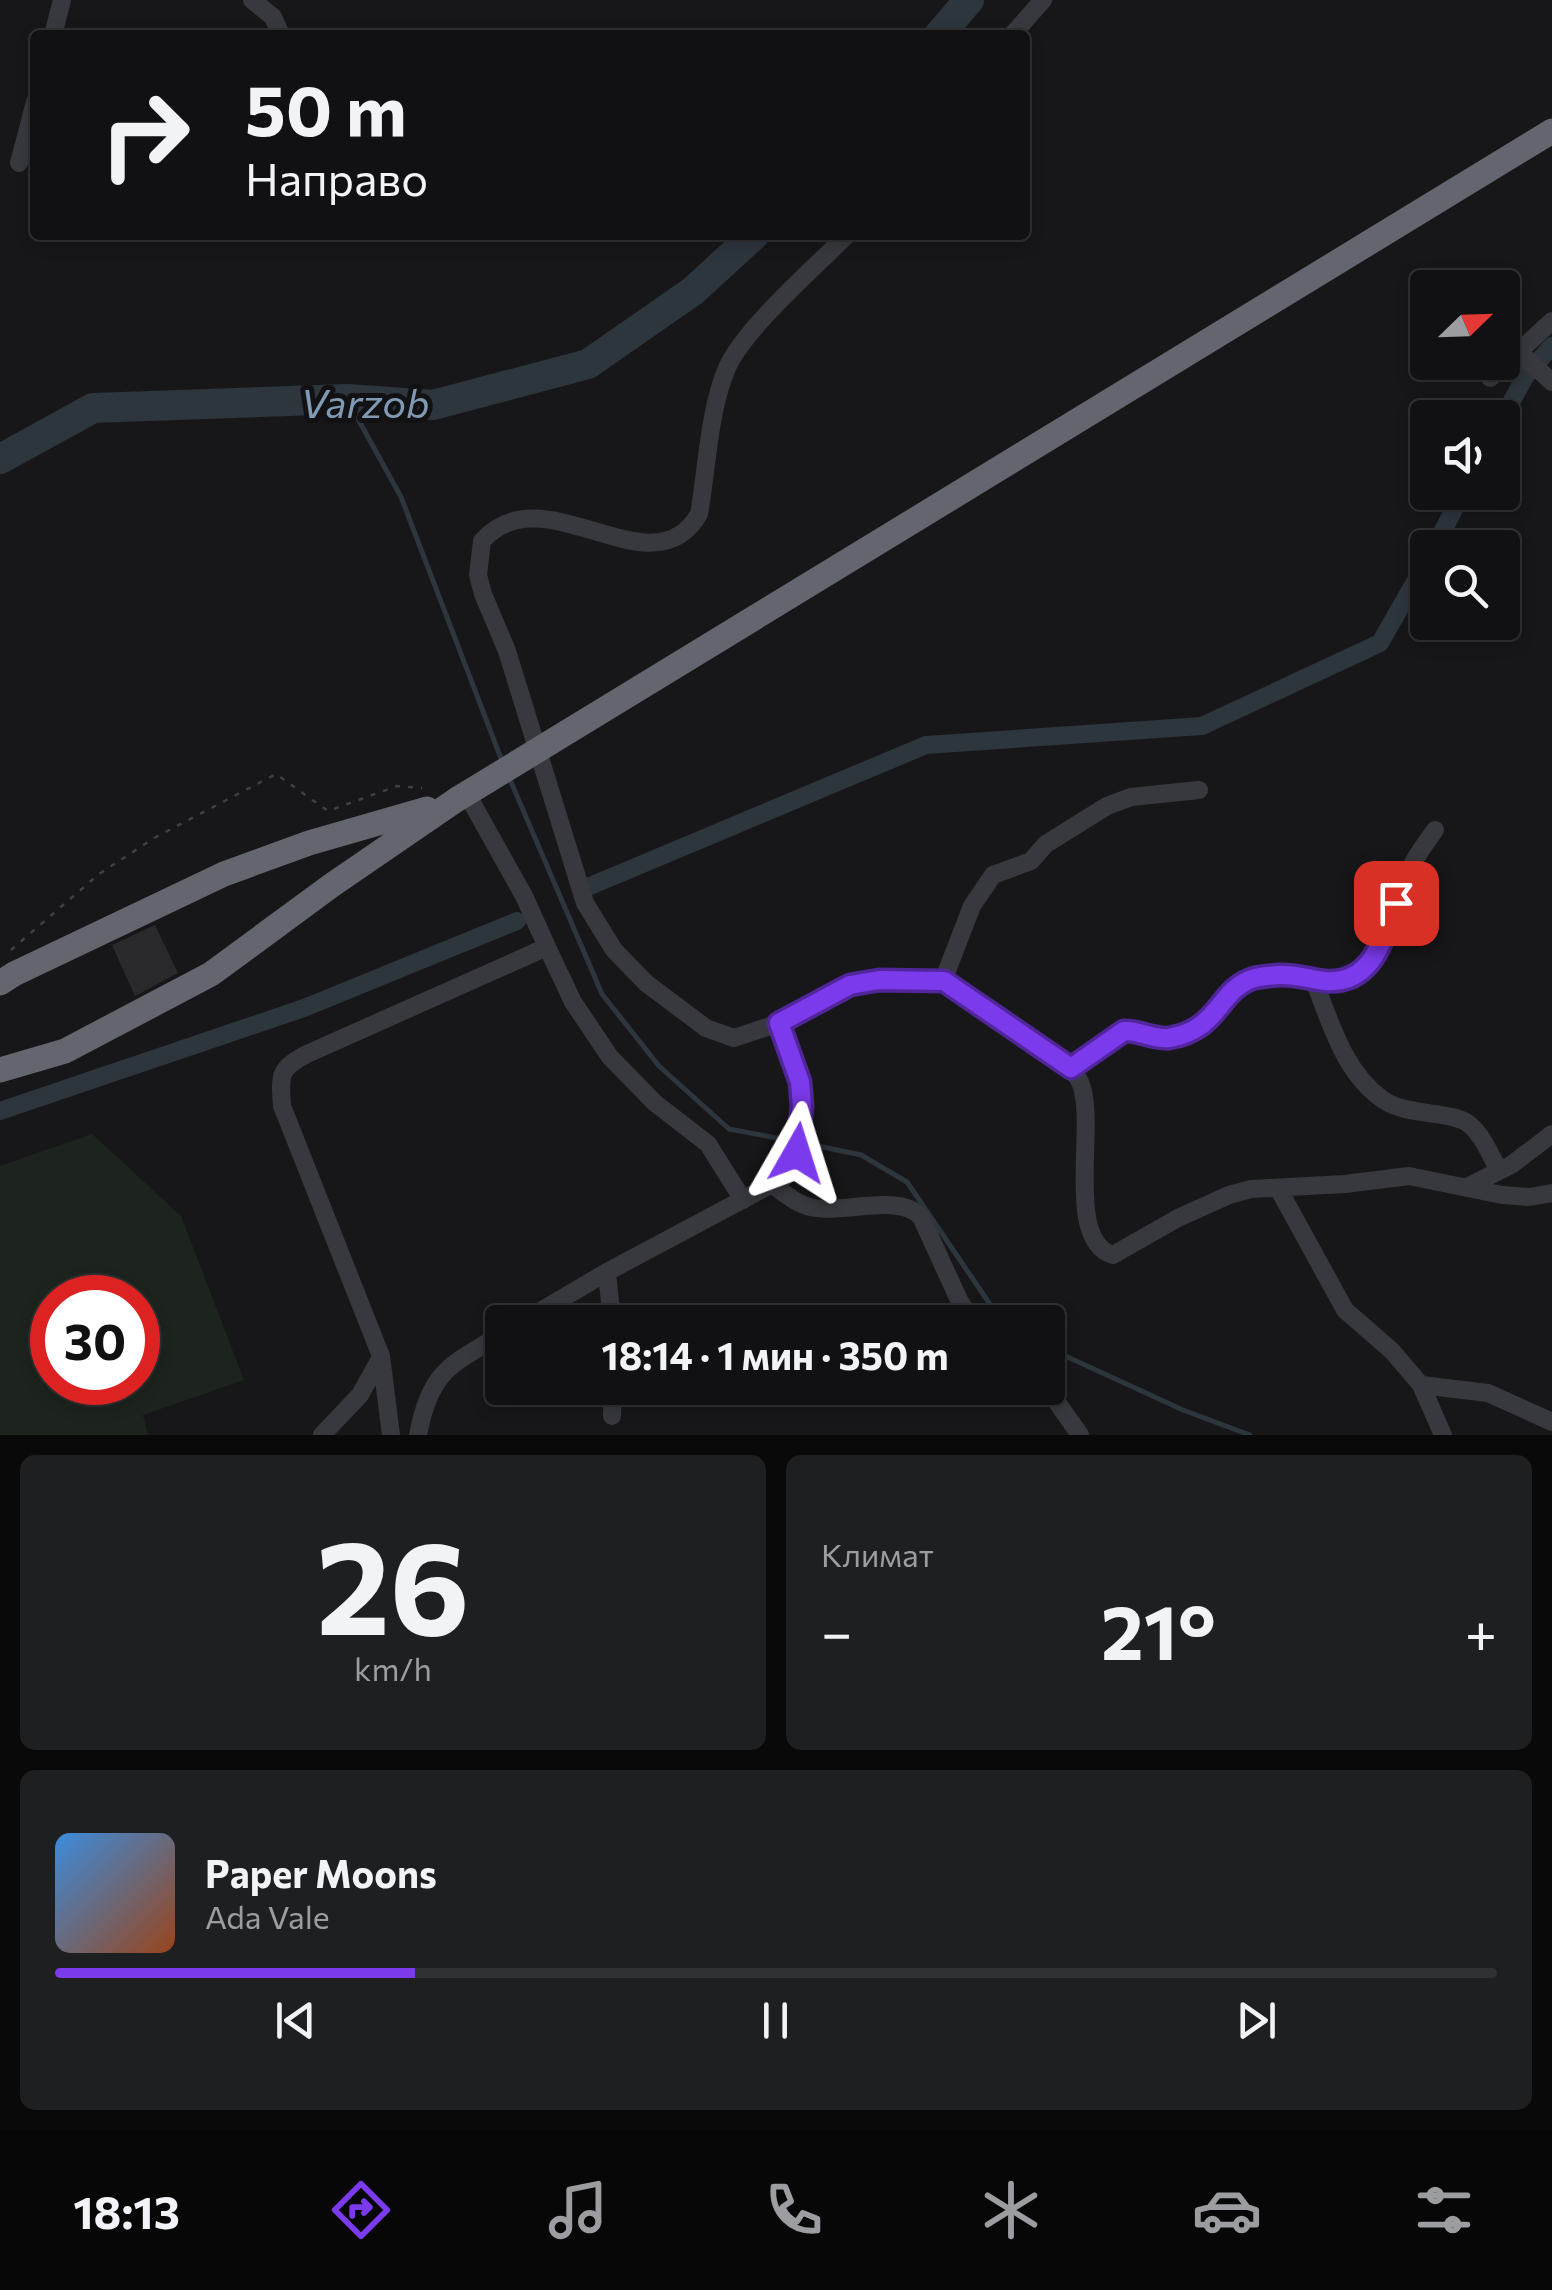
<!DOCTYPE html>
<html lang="ru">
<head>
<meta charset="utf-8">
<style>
  :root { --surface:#111113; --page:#1e1f21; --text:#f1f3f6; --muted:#9c9da0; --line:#303133; --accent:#7c3aed }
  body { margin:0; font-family:Commissioner,sans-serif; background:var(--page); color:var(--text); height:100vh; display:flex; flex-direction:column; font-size:38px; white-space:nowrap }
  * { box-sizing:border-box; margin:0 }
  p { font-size:32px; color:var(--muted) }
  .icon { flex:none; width:55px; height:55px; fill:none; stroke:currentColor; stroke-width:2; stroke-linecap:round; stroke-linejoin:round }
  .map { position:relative; height:1435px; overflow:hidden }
  .side { display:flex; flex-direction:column; gap:20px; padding:20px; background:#09090a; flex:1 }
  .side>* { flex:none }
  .hud { position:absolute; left:30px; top:30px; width:1000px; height:210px; border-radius:10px; box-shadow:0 5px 15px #0003,0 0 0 2px var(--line); background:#111113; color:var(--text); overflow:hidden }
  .needle { width:65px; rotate:67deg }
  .controls { position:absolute; left:1410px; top:270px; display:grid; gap:20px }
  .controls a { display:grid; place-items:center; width:110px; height:110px; border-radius:10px; background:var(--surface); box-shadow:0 5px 15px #0003,0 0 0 2px var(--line); font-size:50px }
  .speed { position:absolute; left:30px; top:1275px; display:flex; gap:20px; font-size:50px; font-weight:700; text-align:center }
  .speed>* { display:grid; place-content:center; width:130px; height:130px; border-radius:50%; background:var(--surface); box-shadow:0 5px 15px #0003,0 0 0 2px var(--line); line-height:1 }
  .speed .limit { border:15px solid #d22; background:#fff; color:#111 }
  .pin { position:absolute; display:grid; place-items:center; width:85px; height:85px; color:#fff; margin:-42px; border-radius:20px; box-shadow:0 5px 15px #0006 }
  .me { position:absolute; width:110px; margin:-55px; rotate:6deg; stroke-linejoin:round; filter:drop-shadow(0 0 8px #0008) }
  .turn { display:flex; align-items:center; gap:35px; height:210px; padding:0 50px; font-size:45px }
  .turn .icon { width:130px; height:130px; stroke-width:2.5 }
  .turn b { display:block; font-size:70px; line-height:85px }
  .big { font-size:75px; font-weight:700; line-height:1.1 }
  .side .card { flex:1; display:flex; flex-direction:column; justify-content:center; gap:15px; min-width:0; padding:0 35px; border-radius:15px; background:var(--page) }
  .side .dial { align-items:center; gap:0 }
  .dial b { font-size:130px; line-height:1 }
  .song { display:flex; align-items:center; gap:30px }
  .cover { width:120px; height:120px; border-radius:15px; background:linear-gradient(135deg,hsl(210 70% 55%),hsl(20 70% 35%)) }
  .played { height:10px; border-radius:5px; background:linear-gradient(90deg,var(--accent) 25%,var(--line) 25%) }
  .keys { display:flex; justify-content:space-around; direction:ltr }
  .heat { display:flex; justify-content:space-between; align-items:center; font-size:55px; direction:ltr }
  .side .tiles { flex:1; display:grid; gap:20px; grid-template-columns:1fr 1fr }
  .card:last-child { grid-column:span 2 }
  .trip { position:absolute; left:485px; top:1305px; width:580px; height:100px; border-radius:10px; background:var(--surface); box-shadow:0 5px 15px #0003,0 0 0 2px var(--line); font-weight:700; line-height:100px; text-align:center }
  .dock { display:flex; height:160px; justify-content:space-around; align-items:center; background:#070708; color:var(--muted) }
  .dock .icon { width:70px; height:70px }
  .dock .active { color:var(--accent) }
  .dock b { font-size:45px; color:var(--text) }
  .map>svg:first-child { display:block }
  .green { fill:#1d241e; fill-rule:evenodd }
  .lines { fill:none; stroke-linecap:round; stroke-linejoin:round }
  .stream { stroke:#2d353d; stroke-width:5 }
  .canal { stroke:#2d353d; stroke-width:18 }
  .river { stroke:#2d353d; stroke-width:30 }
  .building { fill:#2a2a2d }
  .path { stroke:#3e4045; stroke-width:2.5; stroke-dasharray:5 8; stroke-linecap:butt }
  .minor { stroke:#38393e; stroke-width:18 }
  .highway { stroke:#64666f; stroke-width:25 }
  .route-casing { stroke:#51269a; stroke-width:25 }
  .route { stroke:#7c3aed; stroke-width:18 }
  .labels { text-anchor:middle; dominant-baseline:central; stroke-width:10; stroke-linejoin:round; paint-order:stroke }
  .water-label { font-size:40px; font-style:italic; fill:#819ab3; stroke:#121214 }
</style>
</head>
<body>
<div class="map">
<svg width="1552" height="1435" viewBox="0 0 1552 1435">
  <rect width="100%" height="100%" fill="#171719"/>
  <path class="green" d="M92,1134L181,1216L244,1380L143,1415L148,1435H0V1166ZM52,1298H138V1382H52Z"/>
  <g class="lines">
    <path class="stream" d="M347,399L401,497L502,761
      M508,775L602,994L659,1066L729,1129L793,1141
      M804,1143L861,1155L907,1182L1002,1322
      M1048,1348L1183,1410L1250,1435"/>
    <path class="canal" d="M1502,419L1526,375L1552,346
      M1434,548L1463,492
      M583,889L926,745L1202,726L1380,643L1428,559
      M0,1111L304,1008L517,921"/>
    <path class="river" d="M939,35L969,0
      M0,459L93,408L347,399L433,405L588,364L693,291L754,235"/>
  </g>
  <path class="building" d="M155,925L178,973L135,996L112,945Z"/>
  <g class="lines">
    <path class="path" d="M11,950L99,874L156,837L276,774L328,811L397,786L422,788"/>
    <path class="minor" d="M252,0L273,17L281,35
      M53,35L62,0
      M1012,35L1043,0
      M19,163L35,102
      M847,235C815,267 743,330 727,368C709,409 707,469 699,514C652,595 544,471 482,541L478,575L483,594L507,651L585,903L614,950L646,983L706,1028L734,1038L779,1023L850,985L879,980L933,979L952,985C978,1003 1070,1059 1080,1082C1098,1122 1063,1240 1113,1255L1178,1218L1229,1195L1251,1189L1345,1184L1409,1176L1502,1195L1529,1197L1552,1193
      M1517,350L1552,382
      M1490,378L1552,321
      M547,947L573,1002L610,1057L655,1103L708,1144L743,1200
      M1313,978C1330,1021 1343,1071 1382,1099C1406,1117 1453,1110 1470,1125C1483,1136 1491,1156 1499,1171
      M943,981L972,906L993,875L1031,861L1046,844L1107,806L1131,797L1199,790
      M1071,1068L1124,1031C1139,1030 1154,1040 1169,1038C1218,1030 1224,985 1255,977C1289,969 1340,994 1367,968C1390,944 1396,899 1410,869C1416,855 1426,843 1435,830
      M773,1185C786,1195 798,1205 815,1208C846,1213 900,1193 921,1217L960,1302L974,1322
      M1469,1186L1511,1165L1552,1134
      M1278,1188L1345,1310L1392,1351L1421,1385L1443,1435
      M607,1272L612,1322
      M522,1322L607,1272L785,1177C816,1128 797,1072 779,1023
      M1421,1385L1488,1393L1552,1422
      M1047,1388L1080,1435
      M612,1416L613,1388
      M322,1435L360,1395L381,1357
      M391,1435L381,1356L282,1106C280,1076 278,1069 307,1054L547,947L524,896L467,794
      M418,1435C430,1371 450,1365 502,1334"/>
    <path class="highway" d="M0,983L14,974L224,874L309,843L427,809
      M0,1070L65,1051L211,974L332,885L456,800L1552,131"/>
  </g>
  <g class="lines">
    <defs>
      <path id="route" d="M797,1153L802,1106L800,1082L779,1023L850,985L879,980L944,981L1071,1068L1124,1031C1139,1030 1154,1040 1169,1038C1218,1030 1218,993 1249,980C1258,976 1269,976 1279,975C1295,974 1309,979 1325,981C1373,985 1383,938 1396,903"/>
    </defs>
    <use href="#route" class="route-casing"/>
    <use href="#route" class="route"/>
  </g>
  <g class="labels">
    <g class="water-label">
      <text x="365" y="401">Varzob</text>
    </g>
  </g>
</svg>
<div class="controls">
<a><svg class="needle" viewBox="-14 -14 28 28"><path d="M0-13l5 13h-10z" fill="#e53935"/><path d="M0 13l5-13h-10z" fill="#9c9da0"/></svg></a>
<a><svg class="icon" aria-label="sound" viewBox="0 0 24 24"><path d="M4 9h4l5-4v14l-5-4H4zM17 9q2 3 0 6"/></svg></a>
<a><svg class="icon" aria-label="search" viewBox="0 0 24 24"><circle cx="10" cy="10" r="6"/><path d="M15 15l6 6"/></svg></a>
</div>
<div class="speed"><div class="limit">30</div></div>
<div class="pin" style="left:1396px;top:903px;background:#d93025"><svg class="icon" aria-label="arrive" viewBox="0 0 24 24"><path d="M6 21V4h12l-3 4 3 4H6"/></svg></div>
<svg class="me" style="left:797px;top:1153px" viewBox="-20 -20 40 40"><path d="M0-17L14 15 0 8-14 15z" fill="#7c3aed" stroke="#fff" stroke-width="4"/></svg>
<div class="trip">18:14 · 1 мин · 350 m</div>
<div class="hud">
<div class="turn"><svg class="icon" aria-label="right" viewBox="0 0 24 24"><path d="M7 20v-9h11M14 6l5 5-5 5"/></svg><div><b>50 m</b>Направо</div></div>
</div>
</div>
<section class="side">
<div class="tiles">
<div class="card dial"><b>26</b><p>km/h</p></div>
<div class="card"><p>Климат</p>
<div class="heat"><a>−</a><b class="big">21°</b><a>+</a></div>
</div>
<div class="card">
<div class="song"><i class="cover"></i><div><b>Paper Moons</b><p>Ada Vale</p></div></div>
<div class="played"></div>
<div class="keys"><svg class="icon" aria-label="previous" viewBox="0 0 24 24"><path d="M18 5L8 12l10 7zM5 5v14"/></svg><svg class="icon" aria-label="pause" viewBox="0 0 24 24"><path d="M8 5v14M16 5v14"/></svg><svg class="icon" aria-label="next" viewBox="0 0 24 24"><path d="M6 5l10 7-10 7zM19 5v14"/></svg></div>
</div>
</div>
</section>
<nav class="dock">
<b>18:13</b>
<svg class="icon active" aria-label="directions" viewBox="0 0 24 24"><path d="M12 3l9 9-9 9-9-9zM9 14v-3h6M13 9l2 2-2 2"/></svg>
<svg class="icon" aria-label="music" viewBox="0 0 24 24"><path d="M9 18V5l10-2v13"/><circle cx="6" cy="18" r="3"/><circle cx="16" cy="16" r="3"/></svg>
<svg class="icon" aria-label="phone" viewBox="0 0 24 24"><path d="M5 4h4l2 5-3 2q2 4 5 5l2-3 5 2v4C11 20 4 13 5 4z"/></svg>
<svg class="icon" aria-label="climate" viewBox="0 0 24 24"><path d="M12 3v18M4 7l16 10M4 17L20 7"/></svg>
<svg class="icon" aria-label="car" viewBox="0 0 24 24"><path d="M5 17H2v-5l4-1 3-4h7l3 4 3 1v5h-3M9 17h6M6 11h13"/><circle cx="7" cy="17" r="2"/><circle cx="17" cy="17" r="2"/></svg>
<svg class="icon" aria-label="filters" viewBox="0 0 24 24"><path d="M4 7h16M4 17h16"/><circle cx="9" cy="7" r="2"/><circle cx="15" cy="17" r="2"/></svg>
</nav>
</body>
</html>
